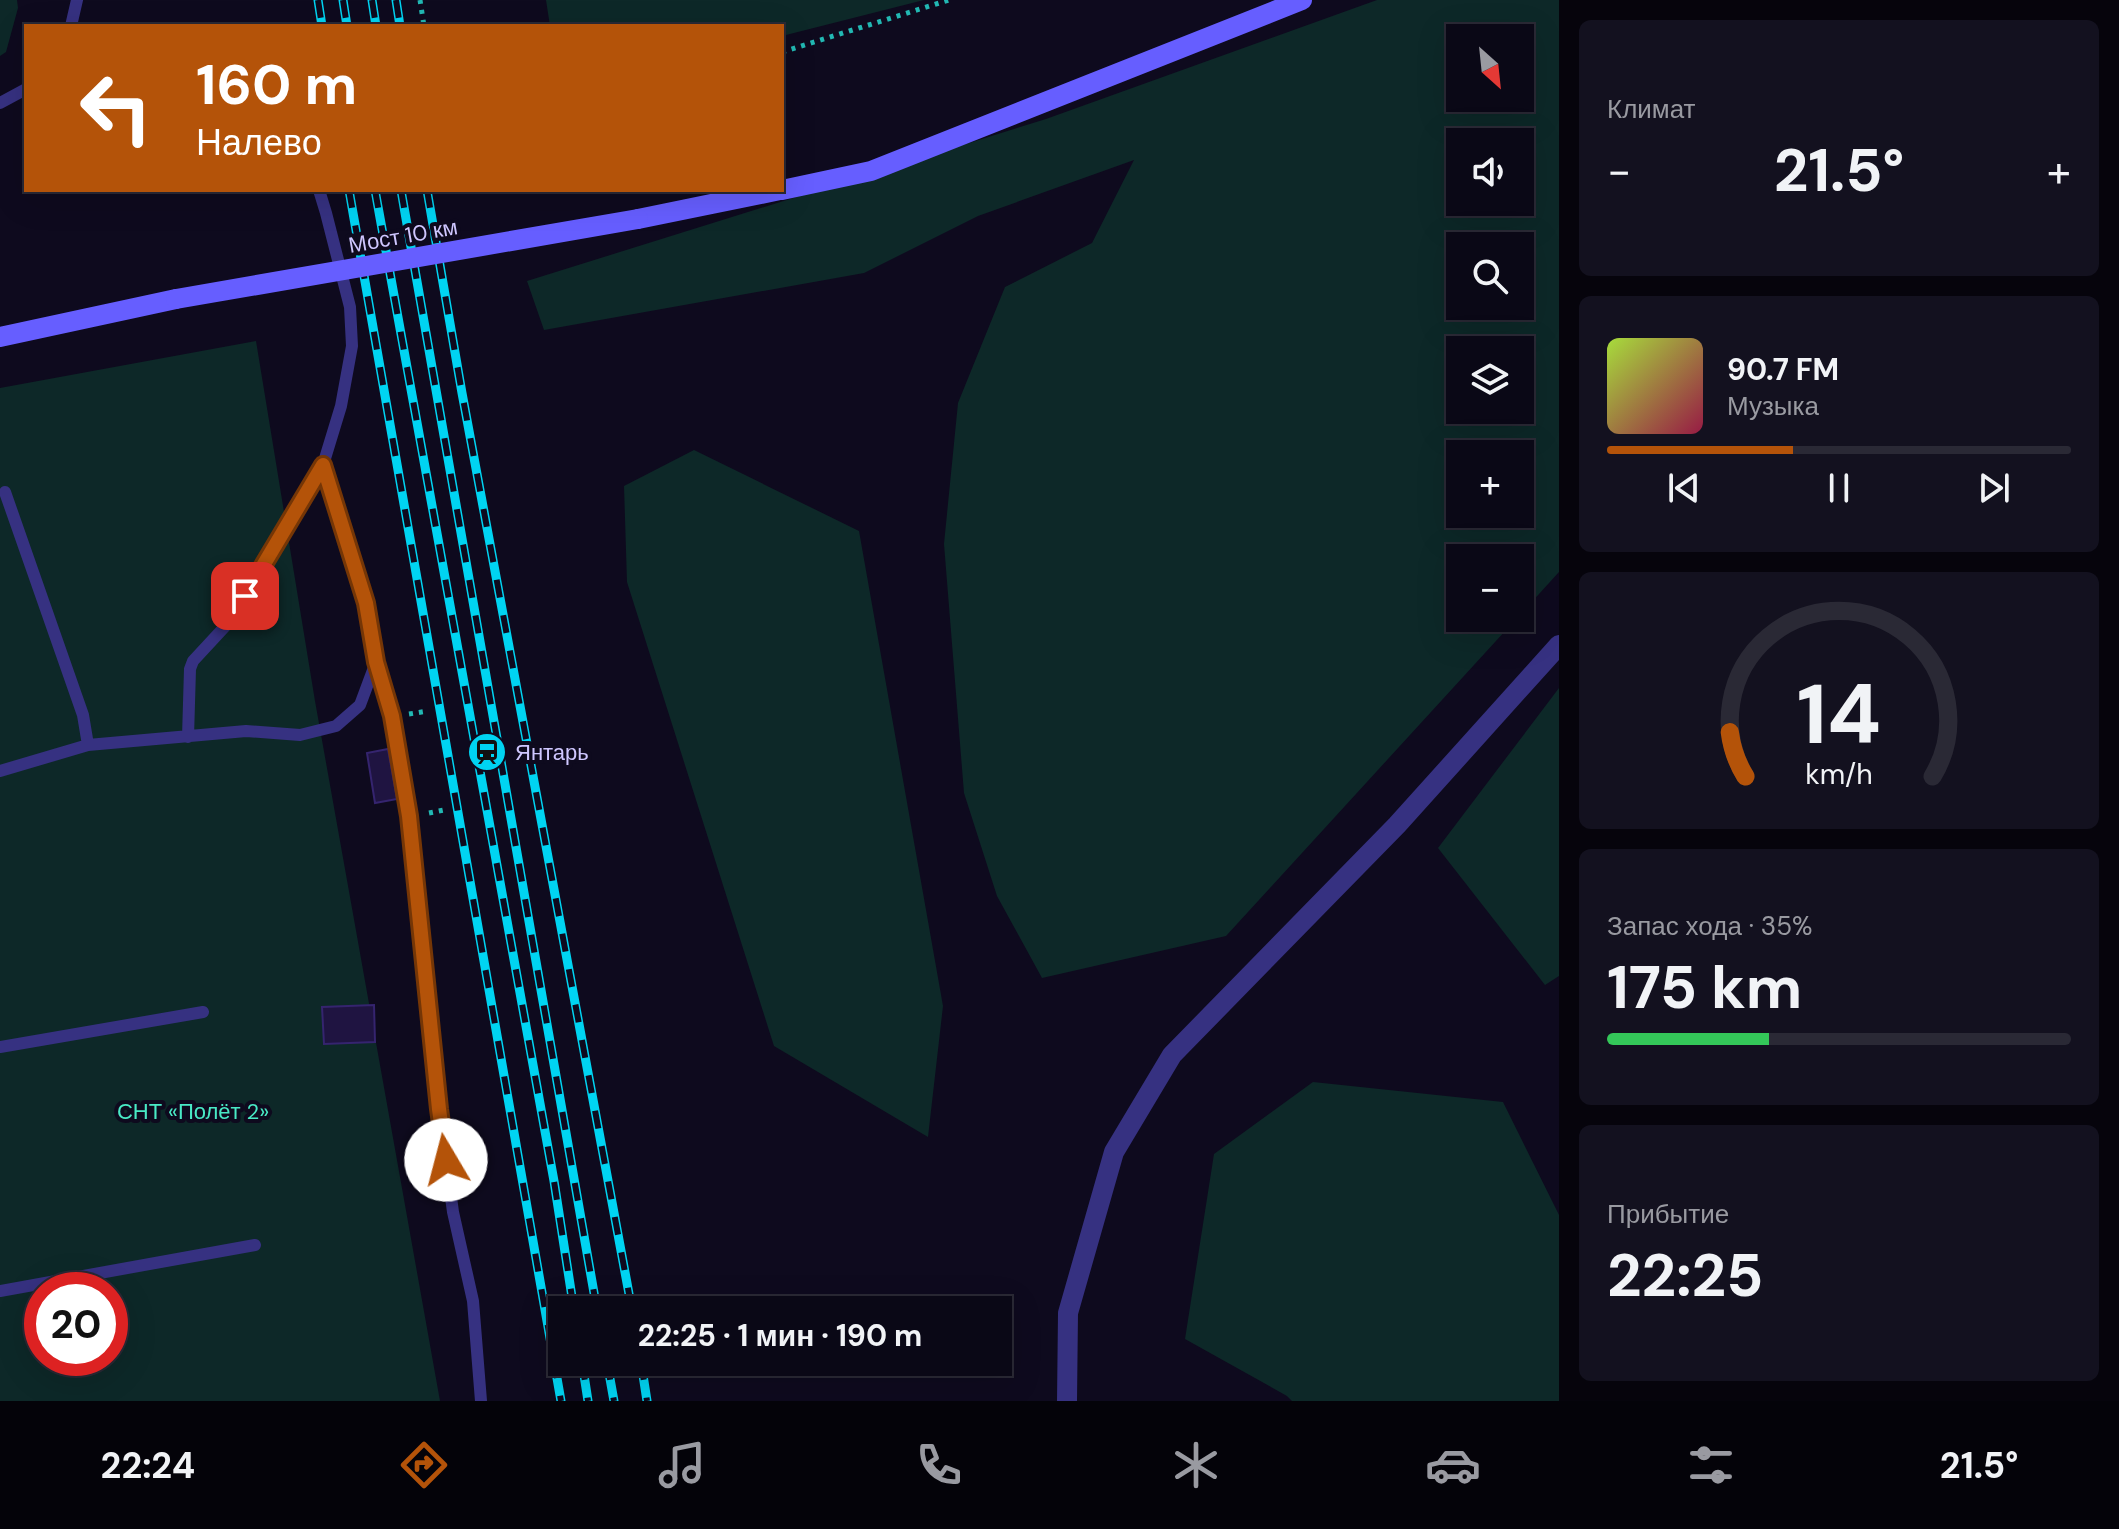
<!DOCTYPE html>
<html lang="ru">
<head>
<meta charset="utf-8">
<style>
  :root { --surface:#0a0816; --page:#13111f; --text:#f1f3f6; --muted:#999aa1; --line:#2a2935; --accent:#b45309 }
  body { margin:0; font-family:"DM Sans",sans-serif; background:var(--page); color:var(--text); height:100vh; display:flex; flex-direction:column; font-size:30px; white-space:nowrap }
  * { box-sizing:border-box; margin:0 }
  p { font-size:26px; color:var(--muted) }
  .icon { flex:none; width:44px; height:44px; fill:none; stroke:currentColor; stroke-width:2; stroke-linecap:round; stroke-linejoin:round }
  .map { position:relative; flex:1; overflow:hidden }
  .drawer { display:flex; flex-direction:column; gap:20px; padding:20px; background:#06040c; width:560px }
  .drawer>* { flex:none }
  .hud { position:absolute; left:24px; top:24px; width:760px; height:168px; border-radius:0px; box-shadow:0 8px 32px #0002,0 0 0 2px var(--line); background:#b45309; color:#fff; overflow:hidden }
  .needle { width:52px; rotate:153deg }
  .controls { position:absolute; left:1446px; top:24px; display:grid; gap:16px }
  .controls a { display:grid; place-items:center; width:88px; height:88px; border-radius:0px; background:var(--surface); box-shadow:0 8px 32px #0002,0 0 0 2px var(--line); font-size:40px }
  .speed { position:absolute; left:24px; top:1272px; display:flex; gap:16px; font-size:40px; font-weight:700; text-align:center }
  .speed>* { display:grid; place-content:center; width:104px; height:104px; border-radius:50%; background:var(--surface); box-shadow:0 8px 32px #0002,0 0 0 2px var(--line); line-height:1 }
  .speed .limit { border:12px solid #d22; background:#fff; color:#111 }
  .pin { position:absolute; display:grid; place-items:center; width:68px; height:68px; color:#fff; margin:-34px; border-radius:16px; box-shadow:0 4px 12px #0006 }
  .me { position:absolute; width:88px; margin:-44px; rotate:352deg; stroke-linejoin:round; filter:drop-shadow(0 0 6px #0008) }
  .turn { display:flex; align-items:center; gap:28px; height:168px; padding:0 40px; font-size:36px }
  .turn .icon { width:104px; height:104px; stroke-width:2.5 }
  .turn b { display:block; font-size:56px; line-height:68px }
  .big { font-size:60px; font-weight:700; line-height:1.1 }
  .drawer .widget { flex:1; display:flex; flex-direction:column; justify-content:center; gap:12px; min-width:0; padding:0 28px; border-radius:12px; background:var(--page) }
  .drawer .dial { align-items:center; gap:0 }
  .dial svg { height:208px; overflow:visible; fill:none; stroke:var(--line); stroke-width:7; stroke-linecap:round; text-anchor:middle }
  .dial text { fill:var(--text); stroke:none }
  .song { display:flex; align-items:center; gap:24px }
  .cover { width:96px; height:96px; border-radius:12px; background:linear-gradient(135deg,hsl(80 70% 55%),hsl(340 70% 35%)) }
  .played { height:8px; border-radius:4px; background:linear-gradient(90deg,var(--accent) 40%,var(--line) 40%) }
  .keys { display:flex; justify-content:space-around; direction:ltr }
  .heat { display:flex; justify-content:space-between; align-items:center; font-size:44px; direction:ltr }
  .charge { height:12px; border-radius:6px; background:linear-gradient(90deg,#34c759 35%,var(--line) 0) }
  .trip { position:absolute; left:548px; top:1296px; width:464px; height:80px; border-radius:0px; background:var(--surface); box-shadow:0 8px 32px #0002,0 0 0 2px var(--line); font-weight:700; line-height:80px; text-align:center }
  .tab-bar { display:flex; height:128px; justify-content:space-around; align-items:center; background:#040309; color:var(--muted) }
  .tab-bar .icon { width:56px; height:56px }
  .tab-bar .selected { color:var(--accent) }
  .tab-bar b { font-size:36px; color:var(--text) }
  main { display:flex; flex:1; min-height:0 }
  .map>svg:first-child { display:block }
  .green { fill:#0d2828; fill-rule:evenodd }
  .building { fill:#1f1441; stroke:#35246f; stroke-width:2 }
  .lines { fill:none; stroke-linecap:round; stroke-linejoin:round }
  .path { stroke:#22b8b3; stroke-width:5; stroke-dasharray:4 6; stroke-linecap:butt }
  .service { stroke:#363181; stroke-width:12 }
  .tertiary { stroke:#363181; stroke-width:20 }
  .secondary { stroke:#665eff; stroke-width:20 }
  .rail-casing { stroke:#00d4f2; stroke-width:9 }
  .rail { stroke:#0e0a1e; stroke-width:6; stroke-dasharray:18; stroke-linecap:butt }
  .secondary-bridge { stroke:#665eff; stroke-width:20 }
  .route-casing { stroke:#753606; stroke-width:20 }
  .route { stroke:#b45309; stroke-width:14 }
  .labels { text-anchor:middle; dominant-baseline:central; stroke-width:8; stroke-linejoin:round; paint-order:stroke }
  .street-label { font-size:22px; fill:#cfc7ff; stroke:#0e0a1e }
  .poi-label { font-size:22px; fill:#cfc7ff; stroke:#0e0a1e; text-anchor:start }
  .park-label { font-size:22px; fill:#49e9c5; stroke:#0e0a1e }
</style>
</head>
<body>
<main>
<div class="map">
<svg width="1559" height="1401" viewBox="0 0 1559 1401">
  <rect width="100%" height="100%" fill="#0e0a1e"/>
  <path class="green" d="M0,0H17L18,8L6,52L0,56Z
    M546,0H924L782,36V26H550Z
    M1377,0H1559V572L1520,615V558H1460V618H1517L1226,936L1042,978L997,896L964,793L944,544L958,403L1005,287L1092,243L1134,160L978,216L864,273L544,330L527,281L1046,119ZM1460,38H1520V98H1460ZM1460,142H1520V202H1460ZM1460,246H1520V306H1460ZM1460,350H1520V410H1460ZM1460,454H1520V514H1460Z
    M256,341L315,701L440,1401H0V388ZM42,1290H110V1358H42Z
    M694,450L859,531L943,1006L928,1137L774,1046L627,582L624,486Z
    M1559,688V976L1545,985L1438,848Z
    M1313,1082L1503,1102L1559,1215V1401H1292L1287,1396L1185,1339L1214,1154Z"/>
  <path class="building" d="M388,749L397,799L375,803L367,753Z
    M374,1005L375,1042L324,1044L322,1007Z"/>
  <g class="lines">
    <path class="path" d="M420,0L424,26
      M782,52L949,0
      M409,714L428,711
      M429,813L444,810"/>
    <path class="service" d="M71,26L77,0
      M0,103L26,89
      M323,465L366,603L376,662L392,716L409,816L439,1109L453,1212L473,1301L481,1401
      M5,492L83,715L88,745
      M188,737L190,669L193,661L231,620L323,465L341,406L352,346L350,307L326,213L319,190
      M0,771L88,745L246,731L300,735L336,726L360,705L376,662
      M0,1047L203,1012
      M0,1291L255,1245"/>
    <path class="tertiary" d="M1067,1401L1068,1313L1114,1152L1172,1055L1397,825L1559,645"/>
    <path class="secondary" d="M782,190L871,171L1302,0
      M638,219L780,190
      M0,337L176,299"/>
    <defs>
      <path id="rail" d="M318,0L322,26
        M343,0L347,26
        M372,0L376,26
        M396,0L400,26
        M349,190L561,1401
        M375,190L554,1181L574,1310
        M401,190L597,1310
        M427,190L462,393L632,1310
        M582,1362L588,1401
        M607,1362L614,1401
        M641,1362L647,1401"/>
    </defs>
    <use href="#rail" class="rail-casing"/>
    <use href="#rail" class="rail"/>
    <path class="secondary-bridge" d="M176,299L638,219"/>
  </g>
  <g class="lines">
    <defs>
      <path id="route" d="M245,596L323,465L366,603L376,662L392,716L409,816L439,1109L446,1160"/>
    </defs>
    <use href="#route" class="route-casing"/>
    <use href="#route" class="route"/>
  </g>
  <defs>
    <symbol id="station-disc" viewBox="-11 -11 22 22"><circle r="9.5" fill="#00d4f2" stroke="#0e0a1e"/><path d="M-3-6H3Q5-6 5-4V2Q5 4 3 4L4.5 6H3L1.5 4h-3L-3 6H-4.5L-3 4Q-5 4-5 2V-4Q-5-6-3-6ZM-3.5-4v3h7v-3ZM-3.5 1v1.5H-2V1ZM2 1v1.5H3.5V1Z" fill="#111"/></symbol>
  </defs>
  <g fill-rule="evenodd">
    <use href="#station-disc" x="465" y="730" width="44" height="44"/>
  </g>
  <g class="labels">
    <g class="street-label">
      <text transform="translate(403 236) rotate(-10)">Мост 10 км</text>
    </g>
    <g class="poi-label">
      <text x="515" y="752">Янтарь</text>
    </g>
    <g class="park-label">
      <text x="193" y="1111">СНТ «Полёт 2»</text>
    </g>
  </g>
</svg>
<div class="controls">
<a><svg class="needle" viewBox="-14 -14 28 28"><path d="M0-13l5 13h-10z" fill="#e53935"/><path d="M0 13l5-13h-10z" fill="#999aa1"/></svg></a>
<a><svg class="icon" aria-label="sound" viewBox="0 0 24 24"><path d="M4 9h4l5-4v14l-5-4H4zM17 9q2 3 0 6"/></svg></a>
<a><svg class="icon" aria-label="search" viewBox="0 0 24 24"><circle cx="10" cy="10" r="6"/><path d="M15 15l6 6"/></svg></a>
<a><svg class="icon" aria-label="layers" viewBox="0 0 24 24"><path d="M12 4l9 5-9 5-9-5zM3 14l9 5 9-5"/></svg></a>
<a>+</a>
<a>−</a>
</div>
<div class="speed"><div class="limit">20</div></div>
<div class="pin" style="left:245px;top:596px;background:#d93025"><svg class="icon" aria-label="arrive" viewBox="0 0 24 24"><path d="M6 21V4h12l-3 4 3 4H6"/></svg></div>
<svg class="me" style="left:446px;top:1160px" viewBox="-20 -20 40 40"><circle r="19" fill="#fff"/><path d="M0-13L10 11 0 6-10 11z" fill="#b45309"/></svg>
<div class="trip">22:25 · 1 мин · 190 m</div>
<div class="hud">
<div class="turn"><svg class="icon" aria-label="left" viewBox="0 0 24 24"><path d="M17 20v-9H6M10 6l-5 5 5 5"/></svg><div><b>160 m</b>Налево</div></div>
</div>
</div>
<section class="drawer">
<div class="widget"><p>Климат</p>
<div class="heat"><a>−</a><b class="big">21.5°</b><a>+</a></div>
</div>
<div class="widget">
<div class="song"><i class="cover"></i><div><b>90.7 FM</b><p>Музыка</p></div></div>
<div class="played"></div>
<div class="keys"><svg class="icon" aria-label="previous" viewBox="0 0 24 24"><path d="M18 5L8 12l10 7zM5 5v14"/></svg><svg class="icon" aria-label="pause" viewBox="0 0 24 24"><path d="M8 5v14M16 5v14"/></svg><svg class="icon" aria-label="next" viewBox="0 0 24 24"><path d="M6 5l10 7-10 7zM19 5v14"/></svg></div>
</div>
<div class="widget dial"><svg viewBox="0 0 100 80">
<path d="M14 69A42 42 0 1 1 86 69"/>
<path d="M14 69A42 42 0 0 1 8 52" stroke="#b45309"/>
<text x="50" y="56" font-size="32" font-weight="700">14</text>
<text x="50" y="72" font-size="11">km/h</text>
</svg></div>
<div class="widget"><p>Запас хода · 35%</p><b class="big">175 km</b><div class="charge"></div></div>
<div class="widget"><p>Прибытие</p><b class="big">22:25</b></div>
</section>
</main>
<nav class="tab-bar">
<b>22:24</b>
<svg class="icon selected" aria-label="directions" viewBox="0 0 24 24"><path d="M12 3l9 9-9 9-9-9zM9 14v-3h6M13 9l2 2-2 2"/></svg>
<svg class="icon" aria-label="music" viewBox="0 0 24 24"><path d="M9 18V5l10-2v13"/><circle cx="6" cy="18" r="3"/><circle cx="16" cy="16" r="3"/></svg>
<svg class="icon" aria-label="phone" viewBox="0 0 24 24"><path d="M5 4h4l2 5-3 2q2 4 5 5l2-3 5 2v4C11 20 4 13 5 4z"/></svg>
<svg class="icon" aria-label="climate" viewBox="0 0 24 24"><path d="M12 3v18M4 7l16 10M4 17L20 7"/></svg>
<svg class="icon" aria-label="car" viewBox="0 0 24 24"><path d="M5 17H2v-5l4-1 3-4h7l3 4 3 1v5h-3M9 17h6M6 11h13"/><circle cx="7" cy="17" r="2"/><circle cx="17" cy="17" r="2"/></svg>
<svg class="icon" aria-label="filters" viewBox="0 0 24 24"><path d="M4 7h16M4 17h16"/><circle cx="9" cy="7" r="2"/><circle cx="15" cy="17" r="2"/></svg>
<b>21.5°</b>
</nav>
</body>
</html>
